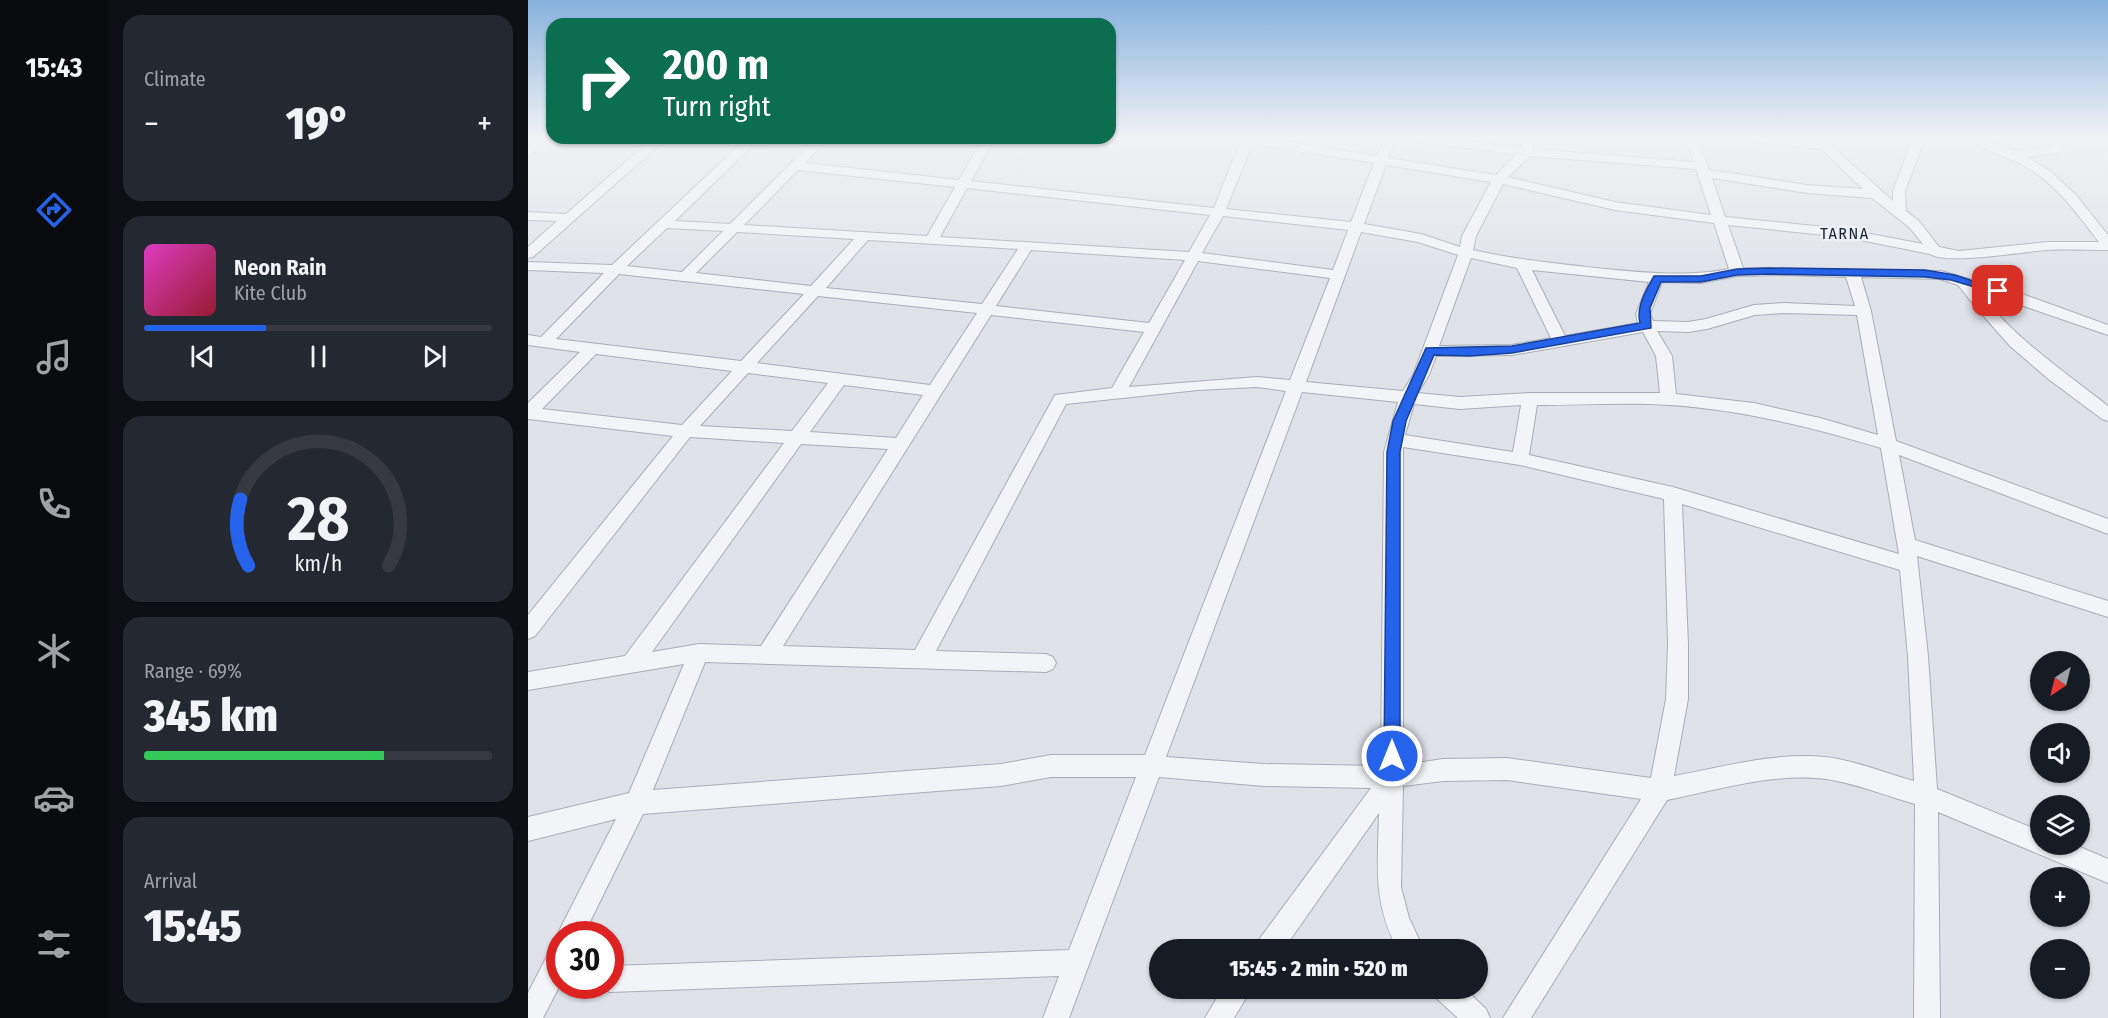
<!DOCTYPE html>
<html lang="en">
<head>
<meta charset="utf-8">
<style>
  :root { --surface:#171b24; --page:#242831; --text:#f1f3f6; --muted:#9ea1a6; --line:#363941; --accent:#2563eb }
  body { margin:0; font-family:"Fira Sans Condensed",sans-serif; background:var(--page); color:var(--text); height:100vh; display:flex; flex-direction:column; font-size:22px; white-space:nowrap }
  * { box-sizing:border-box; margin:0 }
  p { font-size:20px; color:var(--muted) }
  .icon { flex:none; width:33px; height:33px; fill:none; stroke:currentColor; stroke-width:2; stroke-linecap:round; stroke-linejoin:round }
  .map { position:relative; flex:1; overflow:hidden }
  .panel { display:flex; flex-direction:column; gap:15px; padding:15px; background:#0d0f14; width:420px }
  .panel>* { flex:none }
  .hud { position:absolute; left:18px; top:18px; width:570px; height:126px; border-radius:18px; box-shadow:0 2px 4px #0004; background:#0b6e4f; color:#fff; overflow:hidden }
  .needle { width:39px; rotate:215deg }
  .controls { position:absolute; left:1502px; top:651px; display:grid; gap:12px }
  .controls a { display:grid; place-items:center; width:60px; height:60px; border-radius:50%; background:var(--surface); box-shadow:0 2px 4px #0004; font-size:30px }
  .speed { position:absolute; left:18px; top:921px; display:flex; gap:12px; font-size:30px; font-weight:700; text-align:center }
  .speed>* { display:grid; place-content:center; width:78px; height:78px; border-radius:50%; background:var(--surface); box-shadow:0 2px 4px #0004; line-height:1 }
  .speed .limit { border:9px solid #d22; background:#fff; color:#111 }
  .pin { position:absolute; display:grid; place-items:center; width:51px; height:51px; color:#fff; margin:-26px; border-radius:12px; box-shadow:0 3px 9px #0006 }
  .me { position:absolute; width:66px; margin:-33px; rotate:0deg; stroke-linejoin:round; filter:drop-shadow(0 0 4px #0008) }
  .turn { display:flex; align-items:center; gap:21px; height:126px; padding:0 18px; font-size:27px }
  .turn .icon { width:78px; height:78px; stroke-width:2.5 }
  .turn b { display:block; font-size:42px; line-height:51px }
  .big { font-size:45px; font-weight:800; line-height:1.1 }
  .panel .tile { flex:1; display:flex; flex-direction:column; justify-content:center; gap:9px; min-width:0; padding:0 21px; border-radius:18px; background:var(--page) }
  .panel .dial { align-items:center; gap:0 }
  .dial svg { height:156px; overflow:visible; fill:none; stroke:var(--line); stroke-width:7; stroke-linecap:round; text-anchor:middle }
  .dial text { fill:var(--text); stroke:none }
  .song { display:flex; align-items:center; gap:18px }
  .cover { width:72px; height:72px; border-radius:9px; background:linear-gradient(135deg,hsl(310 70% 55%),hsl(350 70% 35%)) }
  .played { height:6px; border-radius:3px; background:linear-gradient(90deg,var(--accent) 35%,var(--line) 35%) }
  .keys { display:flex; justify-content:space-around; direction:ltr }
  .heat { display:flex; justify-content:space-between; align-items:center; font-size:33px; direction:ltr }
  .charge { height:9px; border-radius:4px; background:linear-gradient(90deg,#34c759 69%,var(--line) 0) }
  .trip { position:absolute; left:621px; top:939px; width:339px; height:60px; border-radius:30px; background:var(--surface); box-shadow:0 2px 4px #0004; font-weight:800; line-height:60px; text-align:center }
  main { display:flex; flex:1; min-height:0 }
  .tab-bar { display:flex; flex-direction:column; width:108px; justify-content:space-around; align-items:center; background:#090b0e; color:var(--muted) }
  .tab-bar .icon { width:42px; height:42px }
  .tab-bar .on { color:var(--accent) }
  .tab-bar b { font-size:27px; color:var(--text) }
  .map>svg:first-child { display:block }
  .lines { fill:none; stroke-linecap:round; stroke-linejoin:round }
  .street-casing { stroke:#a8adb7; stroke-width:2 }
  .street { fill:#f2f4f7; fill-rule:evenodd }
  .route { fill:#2563eb; stroke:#184099; stroke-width:1.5 }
  .labels { text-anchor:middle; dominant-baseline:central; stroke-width:4.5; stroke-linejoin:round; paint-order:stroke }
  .far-quarter-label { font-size:16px; letter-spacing:1.5px; fill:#182133; stroke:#eef2f7 }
</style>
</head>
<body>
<main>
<nav class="tab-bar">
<b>15:43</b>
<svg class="icon on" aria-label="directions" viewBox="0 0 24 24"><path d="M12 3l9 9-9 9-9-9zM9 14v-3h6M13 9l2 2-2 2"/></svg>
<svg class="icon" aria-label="music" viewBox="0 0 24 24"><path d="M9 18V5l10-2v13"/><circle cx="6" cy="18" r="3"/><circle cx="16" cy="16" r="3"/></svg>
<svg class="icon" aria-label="phone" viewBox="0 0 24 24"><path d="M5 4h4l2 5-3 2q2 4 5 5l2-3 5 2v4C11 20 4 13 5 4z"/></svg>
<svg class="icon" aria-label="climate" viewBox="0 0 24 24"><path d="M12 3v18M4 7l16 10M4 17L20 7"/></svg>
<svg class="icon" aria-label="car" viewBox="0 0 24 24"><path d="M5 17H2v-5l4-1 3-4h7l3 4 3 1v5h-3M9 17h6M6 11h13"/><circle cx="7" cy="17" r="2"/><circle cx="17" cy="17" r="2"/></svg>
<svg class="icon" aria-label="filters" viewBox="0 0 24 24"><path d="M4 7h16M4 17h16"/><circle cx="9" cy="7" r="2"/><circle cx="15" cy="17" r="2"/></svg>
</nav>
<section class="panel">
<div class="tile"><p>Climate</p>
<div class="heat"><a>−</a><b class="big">19°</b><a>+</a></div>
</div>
<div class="tile">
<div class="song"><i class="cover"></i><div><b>Neon Rain</b><p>Kite Club</p></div></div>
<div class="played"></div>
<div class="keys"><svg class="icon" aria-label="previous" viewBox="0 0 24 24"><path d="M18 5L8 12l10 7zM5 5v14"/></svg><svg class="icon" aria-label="pause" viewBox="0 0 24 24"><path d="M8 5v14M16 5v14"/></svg><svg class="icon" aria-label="next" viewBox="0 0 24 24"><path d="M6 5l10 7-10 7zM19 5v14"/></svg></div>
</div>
<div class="tile dial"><svg viewBox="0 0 100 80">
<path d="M14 69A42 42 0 1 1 86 69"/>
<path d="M14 69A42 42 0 0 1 10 35" stroke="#2563eb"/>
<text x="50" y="56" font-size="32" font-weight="700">28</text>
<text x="50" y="72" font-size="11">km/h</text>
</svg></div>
<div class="tile"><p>Range · 69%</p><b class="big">345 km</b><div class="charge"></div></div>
<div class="tile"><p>Arrival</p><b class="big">15:45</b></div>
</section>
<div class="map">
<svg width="1580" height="1018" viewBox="0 0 1580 1018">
  <rect width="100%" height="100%" fill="#dfe3e9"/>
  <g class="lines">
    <defs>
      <path id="street" d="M6,138H19L4,155L0,156V145Z
        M125,138H139L5,257L0,258V247L29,221L0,220V212L38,214Z
        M219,138H232L147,221L202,224L288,138H301L277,163L431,180L455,138H467L443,181L686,208L712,142L703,138H735L849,156L856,138H868L860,158L968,175L989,154L886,142L880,138H919L993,148V138H1005V149L1166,162L1158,138H1170L1181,170L1279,185L1335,189L1293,149L1224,142L1218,138L1285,141L1282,138H1295L1365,201V191L1385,138H1397L1377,191L1378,211L1391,221L1411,247L1431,251L1520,242H1571C1550,215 1530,186 1500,168C1482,157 1457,152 1441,138H1458L1486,151L1523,147L1526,145V138H1538V147L1530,153L1499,157L1522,171L1548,195L1580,235V250C1560,250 1539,249 1518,250C1496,252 1417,265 1402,254L1317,237L1200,225L1215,268L1413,271L1497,295L1580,325V335L1449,290C1486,338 1533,369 1580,406V421L1574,419L1519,378L1482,346L1450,310L1430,285L1412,279L1333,277L1343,311L1368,441L1580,519V534L1371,455L1387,540L1580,601V617L1389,556L1400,656L1409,789L1512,831V844H1545L1580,859V883L1410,812L1412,1018H1386L1387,804C1358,796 1327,783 1298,779C1248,772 1188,790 1139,800L1003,1018H975L1113,799L979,780L915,781L875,786L873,887L881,918L896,950H870C844,901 850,866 851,813L755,950H727L730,941L843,788L736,786L631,777L541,1018H515L531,976L82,992L73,988L72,986H82V966L541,950L608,777H523L473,786L115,814L56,934H32V936L30,934L34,925L88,819L0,841V817L101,793L156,664L0,690V672L97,656L256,443L162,437L7,636L0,639V615L145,436L0,419V403L52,352L0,345V335L13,337L76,273L0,270V262L84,265ZM724,144L846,163L823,222L698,209ZM1002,156L1168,169L1183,215L1087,202L980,177ZM858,165L963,182L934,236L932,247L893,234L836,224ZM270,170L427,187L399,236L216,225ZM1184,178L1279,193L1344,198L1381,227L1395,244L1317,229L1197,217ZM975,184L1087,210L1186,223L1201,269C1160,277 1119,273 1077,269C1033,264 989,260 945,250L948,236ZM439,188L682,215L661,252L412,237ZM695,216L820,230L805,270L674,253ZM139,228L195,231L154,272L99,266ZM209,232L326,239L283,286L168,273ZM833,232L890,242L930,255L885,375L875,391L778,382ZM340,240L490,249L454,304L298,288ZM503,250L657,260L621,323L468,306ZM943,258L989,268L1023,338L984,345L911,346ZM670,261L802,278L762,380L729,377L601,387ZM1004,270L1121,282L1108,314L1110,323L1037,336ZM91,274L276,294L213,361L28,339ZM1257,275L1318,277L1327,306L1256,303L1226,305L1178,319L1160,322L1125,321L1122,314L1134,282L1173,283L1209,276ZM290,296L449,313L402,385L229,363ZM1256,313L1329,315L1350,435L1292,418L1226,403L1148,394L1144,356L1129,331L1160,332L1179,329L1227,315ZM463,315L616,332L584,388L527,395L387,650L255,646ZM1115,332L1128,356L1132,393H1002L932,397L890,393L901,375L908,356L984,355ZM68,354L204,371L154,425L14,409ZM220,373L300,383L264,431L172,426ZM316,385L395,395L368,438L282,432ZM729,387L758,391L617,755H523L473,764L125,790L177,662L518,672L525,669L528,663L525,657L518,654L408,651L538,404L670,390ZM774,392L870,402L856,452L853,766L736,764L638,757ZM886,404L932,409L993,405L985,452L877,435ZM1009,405C1053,405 1098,402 1142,405C1215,410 1283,427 1353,448L1371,554L1145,487L1001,455ZM273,444L360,449L233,646L171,644L124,652ZM875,447L992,465L1136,499L1140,644L1138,699L1123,778L979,758L915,759L875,765ZM1154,504L1372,570L1380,656L1386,781C1357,773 1326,760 1297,757C1247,752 1195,767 1146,776L1160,699V644Z
        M32,945V985L15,1018H0V993L23,948Z
        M695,988H724L706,1018H677Z
        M903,988H936L958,1009L962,1018H930L907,997Z"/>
    </defs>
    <use href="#street" class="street-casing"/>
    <use href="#street" class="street"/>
  </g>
  <linearGradient id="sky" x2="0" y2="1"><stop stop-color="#87b2dd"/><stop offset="0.49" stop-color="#f1f2f5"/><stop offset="1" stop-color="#f1f2f5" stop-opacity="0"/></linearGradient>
  <rect width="1580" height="281" fill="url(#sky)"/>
  <path class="route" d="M1241,268L1397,270L1427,275L1475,291L1470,294L1423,280L1397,277L1241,274L1209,275L1173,282H1133L1122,308L1123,328L984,353L941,356L906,355L878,421L872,452V756L870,762L864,764L858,762L856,756L859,452L865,421L898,348L984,346L1112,323C1108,307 1118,290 1126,276H1173L1209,269Z"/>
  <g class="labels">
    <g class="far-quarter-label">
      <text x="1317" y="233">TARNA</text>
    </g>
  </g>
</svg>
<div class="controls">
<a><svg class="needle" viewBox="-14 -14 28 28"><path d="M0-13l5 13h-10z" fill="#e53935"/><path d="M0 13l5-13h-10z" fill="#9ea1a6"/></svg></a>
<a><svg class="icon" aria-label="sound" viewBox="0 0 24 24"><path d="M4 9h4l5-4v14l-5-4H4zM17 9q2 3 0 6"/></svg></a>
<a><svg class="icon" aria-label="layers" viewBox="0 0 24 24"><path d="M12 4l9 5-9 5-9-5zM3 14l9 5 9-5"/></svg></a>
<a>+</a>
<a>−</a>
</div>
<div class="speed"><div class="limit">30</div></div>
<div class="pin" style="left:1470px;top:291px;background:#d93025"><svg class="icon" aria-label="arrive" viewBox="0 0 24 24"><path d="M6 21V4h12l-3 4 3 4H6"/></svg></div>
<svg class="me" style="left:864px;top:756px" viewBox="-20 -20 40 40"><circle r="17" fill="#2563eb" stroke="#fff" stroke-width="3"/><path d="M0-11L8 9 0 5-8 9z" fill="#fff"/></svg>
<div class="trip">15:45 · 2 min · 520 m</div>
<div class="hud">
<div class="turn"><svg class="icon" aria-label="right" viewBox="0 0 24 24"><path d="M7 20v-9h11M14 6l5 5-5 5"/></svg><div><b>200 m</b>Turn right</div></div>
</div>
</div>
</main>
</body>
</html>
